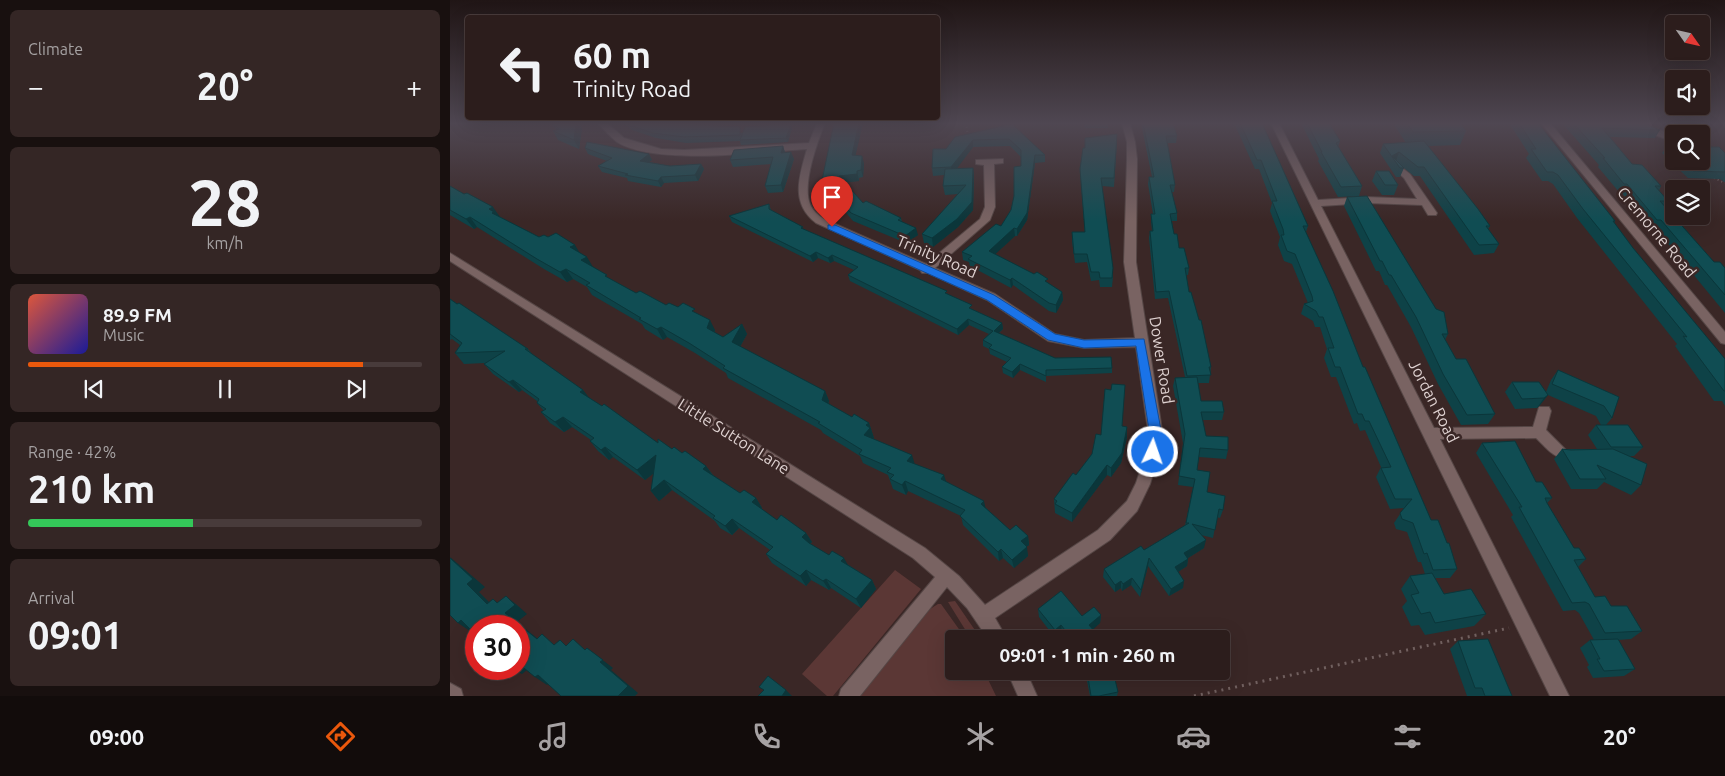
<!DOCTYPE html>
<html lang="en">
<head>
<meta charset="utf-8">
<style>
  :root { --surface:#2c1d1c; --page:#342625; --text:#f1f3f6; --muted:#a6a2a3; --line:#483b3b; --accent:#ea580c }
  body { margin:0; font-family:Ubuntu,sans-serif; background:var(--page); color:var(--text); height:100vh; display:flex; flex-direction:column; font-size:19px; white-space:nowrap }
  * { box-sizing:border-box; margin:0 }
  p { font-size:16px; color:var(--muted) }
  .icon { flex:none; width:28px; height:28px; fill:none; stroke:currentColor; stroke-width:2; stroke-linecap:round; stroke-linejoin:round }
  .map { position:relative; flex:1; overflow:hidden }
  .details { display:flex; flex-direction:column; gap:10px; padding:10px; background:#18100f; width:450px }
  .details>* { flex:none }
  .top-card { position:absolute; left:15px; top:15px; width:475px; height:105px; border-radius:5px; box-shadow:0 5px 20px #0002,0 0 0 1px var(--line); background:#2c1d1c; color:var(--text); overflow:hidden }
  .needle { width:32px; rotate:124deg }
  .buttons { position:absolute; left:1215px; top:15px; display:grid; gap:10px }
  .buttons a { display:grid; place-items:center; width:45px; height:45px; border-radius:5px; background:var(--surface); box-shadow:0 5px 20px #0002,0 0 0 1px var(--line); font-size:25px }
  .speed { position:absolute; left:15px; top:615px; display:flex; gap:10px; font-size:25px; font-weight:700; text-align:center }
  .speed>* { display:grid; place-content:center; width:65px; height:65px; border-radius:50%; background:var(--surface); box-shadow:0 5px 20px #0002,0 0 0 1px var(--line); line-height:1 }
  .speed .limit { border:8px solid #d22; background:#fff; color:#111 }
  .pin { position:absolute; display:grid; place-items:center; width:42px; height:42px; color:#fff; margin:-51px -21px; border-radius:50% 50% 50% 0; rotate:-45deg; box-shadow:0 0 5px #0007 }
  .pin .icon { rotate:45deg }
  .me { position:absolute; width:55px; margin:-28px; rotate:3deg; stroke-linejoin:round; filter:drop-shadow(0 0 4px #0008) }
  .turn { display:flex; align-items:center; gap:18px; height:105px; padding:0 25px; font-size:22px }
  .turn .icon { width:65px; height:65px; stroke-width:2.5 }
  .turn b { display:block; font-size:35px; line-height:42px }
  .big { font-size:38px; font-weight:600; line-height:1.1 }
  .details .widget { flex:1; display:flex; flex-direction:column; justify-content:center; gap:8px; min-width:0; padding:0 18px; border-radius:8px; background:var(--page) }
  .details .dial { align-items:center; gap:0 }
  .dial b { font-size:65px; line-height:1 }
  .song { display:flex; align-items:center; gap:15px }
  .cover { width:60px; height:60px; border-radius:8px; background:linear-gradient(135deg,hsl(10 70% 55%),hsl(240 70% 35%)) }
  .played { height:5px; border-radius:2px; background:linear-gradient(90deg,var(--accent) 85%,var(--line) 85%) }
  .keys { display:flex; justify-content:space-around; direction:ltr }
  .heat { display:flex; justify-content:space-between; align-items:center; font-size:28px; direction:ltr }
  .charge { height:8px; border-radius:4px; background:linear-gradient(90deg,#34c759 42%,var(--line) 0) }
  .trip { position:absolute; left:495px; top:630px; width:285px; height:50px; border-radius:5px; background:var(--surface); box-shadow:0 5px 20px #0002,0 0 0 1px var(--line); font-weight:600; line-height:50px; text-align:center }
  .tabs { display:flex; height:80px; justify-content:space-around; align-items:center; background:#120c0b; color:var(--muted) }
  .tabs .icon { width:35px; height:35px }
  .tabs .active { color:var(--accent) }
  .tabs b { font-size:22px; color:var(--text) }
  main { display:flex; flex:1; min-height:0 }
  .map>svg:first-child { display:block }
  .green { fill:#5b3735 }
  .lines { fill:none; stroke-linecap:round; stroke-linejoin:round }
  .minor-casing { stroke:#554645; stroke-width:2 }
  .path-far1 { stroke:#71605f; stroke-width:2; stroke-dasharray:1 3; stroke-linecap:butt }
  .path { stroke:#71605f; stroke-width:3; stroke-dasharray:2 5; stroke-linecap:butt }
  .minor { fill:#796362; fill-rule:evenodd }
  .wall { fill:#0e4247 }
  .shaded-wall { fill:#0b363a }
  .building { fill:#104d53; stroke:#0b363a }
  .route { fill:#1a73e8; stroke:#114b97 }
  .labels { text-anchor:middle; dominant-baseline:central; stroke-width:5; stroke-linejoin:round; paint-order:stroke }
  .street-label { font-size:16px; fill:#ded1d0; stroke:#3a2726 }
</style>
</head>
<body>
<main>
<section class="details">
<div class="widget"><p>Climate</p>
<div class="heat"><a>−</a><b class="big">20°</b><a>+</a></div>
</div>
<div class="widget dial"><b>28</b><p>km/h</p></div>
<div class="widget">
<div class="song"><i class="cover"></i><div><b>89.9 FM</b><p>Music</p></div></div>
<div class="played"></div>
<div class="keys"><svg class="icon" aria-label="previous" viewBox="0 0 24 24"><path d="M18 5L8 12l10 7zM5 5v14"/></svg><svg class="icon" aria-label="pause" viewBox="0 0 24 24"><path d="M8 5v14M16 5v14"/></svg><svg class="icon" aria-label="next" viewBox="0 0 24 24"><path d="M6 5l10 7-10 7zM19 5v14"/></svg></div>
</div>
<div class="widget"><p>Range · 42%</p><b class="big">210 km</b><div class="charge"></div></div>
<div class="widget"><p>Arrival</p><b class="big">09:01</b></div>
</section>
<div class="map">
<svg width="1275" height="696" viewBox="0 0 1275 696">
  <rect width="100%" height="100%" fill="#3a2726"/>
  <path class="green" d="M445,570L471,589L383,696H377L352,674Z
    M505,601L531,639H521L498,602Z
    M488,604H491L516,639H504V671H534L546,696H410L480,609Z"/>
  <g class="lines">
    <defs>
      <path id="minor" d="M148,123H157L174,138L211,149L234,150L359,143L367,123H375C367,143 352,184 360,204C363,211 368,215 374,219L476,264L530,219L535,207L534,165L526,164V160L553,159V163L544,164L545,207L540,220L485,268L545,294L605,334L634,340L685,338L674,262L677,159V142L672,123H680L685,142L687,159L686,262L712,430L710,452L700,484L687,511L660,540L545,618L557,639H538L517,608L497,587L410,696H389L391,689L485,577L463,558L0,261V253L475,548L509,576L535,605L648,530L677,501L686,483L696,452L698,430L686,347L634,348L598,341L537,300L478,273H472L470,270L366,223C340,203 349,177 357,149C310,152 206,166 167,142C161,137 153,129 148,123Z
        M821,123H829L868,200L917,197L967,199L954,178L941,166L946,163L960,174L987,213L986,215H978L972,205L917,203L871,206L984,428L1083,427L1089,407H1099L1101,411L1096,430L1119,453L1117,457C1105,461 1094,445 1086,438L990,439L1119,696H1100Z
        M1091,123H1100L1275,332V344L1271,343Z
        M1172,123C1191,123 1206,128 1224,136V142Z
        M557,671H576L587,696H568Z
        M0,683L11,689L13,696H0Z"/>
    </defs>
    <use href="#minor" class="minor-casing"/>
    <path class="path-far1" d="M516,123L518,136
      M1264,178L1275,183"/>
    <path class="path" d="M744,696L1059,628"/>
    <use href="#minor" class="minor"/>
  </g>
  <path class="wall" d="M100,123H129L132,128L129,149L108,140L103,131L107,130Z
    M175,123H214L216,125L292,133L342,128L338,142L291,145L290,141L236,143L206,138L182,130Z
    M413,123L405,155L414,163L413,177L409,178V181L394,182L413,203L451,218L452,222L468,235L456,243L403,221L382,196L373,197L370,190Z
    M634,123H658V128H635Z
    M691,123H723L727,136L726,143H717L725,185L724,192H722L727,213V221H722L724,234L729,248L739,268L738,275H736L739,292L761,367L759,383H748L751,401L774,412L772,420H752L756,436L778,450L776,459L749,457L747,470L757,492L773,510L770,518L767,517L763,538L751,535L754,548L738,558V559L737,566L728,572L733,588L719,596L698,566L690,597L681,585L672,591L671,588L665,592L653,577L654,569L694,550L735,526L743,487L728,485L733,443L723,386L725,378L735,377L718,298L705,299L699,238L700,231H702L701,221V214H703L698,184L699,177H702Z
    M784,123H812L858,226L856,232L913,367L981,520L1007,569L1000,578H985L994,594L1036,614L1024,626L975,635L969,625L961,626L952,607L957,601L951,589L960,576L975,574L971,562H968L957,532L946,529L944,523L954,508L940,509L926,477L931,467L915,430L910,431L907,423L904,424L886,377H881L874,358L877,349L870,327H865L863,321L851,314L854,304L858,303L842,264L834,261L828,245L830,237L820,211L822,203L809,169H805Z
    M851,123H879L890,141L888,147L912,186L909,196L888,197L868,161L869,159Z
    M943,123H1010L1016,131L1010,145L977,146L1040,226L1038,229L1049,244L1044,253L1024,255L970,176H964L954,168L950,177H946L930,153L933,144L956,143Z
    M1059,123H1088L1165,221L1164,223L1183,248L1275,359V406L1272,401H1264L1225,346L1227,344L1127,218L1103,184L1098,181H1092L1076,158L1079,154Z
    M1112,123H1193L1210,130L1205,138L1160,137L1182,164L1211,186L1209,191L1218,201L1215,206L1264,262L1275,268V313L1205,228H1201L1171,192H1169L1148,167L1149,165Z
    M562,124L595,155V162L585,163L577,220L567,236H565L545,254L598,283L612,292L613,300L606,313L599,311L563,285L561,288L520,266L519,262L513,260L512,252L551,226L561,210L571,166V157L560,146L523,147L506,169L523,168L524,176L523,210L508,227L483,247L474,243L472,234L509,194L495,195L493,186L494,175L483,176L482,168L496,149Z
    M667,142L664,187L652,186L663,277L662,287H650L649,280L641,281L637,262L625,263L622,241V232H635L630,169L635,148Z
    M333,146L335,152L344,159L333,192L318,193L315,186L321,164L283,167L280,160Z
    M1217,146L1224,147V161H1251L1275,153V182H1274L1270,179L1238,178L1212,153Z
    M135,148L199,154L202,160L199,162L220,166L251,164L254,169L248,181L214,183L211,187L178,181L177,178L152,172L148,166L157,161L138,154Z
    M926,171L948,185L944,195H932L922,181Z
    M0,186L50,217L89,237L130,253L143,267L159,279L186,293L216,305L228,307L247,314L265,330L264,333L273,337L292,324L297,334L290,347L375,391L379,401L378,404L402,417L419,423L424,438L423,439L464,464L496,482L536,508L560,530L578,536L579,545L576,547L578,556L564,568L553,558L549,561L513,525L511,516L458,491L456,495L443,489L438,475L413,463L410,456L373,433L371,430L278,378L276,373L245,353L217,337L213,340L195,329L192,324L142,295L137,287L123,279L117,282L94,269L27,227L24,229L0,215Z
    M897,197L998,334L995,340L1006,359L1045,414L1038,424L1011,425L988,384L961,327L937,285H935L929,271H926L894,206Z
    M319,204L321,210L354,230L498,294L522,309L552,323L553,329L549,333L605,358L662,368V373L596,376V382L570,370L563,378L553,373L552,367L557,362L540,354L539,349L533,346V340L539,334L519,325L508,335L400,281L398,275L404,270L384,261L380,263L368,258L363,262L282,222L279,216Z
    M0,299L78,349L83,355L133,390L138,397L208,443L232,453L256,466L263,475L290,493L306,498L312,508L311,509L327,520L356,533L362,542L360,544L379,555L397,564L422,580L426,589L411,608L381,588L379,590L361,580L356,586L322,563L316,554L320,550L289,528L282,535L270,528L265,521L222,490L209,501L201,491L204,473L195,480L163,457L159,460L148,451L140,441L141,440L122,427L114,432L100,423L91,412L94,411L87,403V401L72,390L69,392L43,374L34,364L35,363L14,364L5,353L10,345L2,339L0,340Z
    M1108,370L1169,397L1162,418L1156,425L1193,447L1184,456H1180L1191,485L1181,495L1154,482L1147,489H1121L1104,459L1112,449H1147L1138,435L1146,425H1151L1146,416L1098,395L1090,405L1087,408L1065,409L1055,392L1062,382L1096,392L1101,380Z
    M673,426L677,437L671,463L661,477L657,475L622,522L605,513L604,499L626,475L642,454Z
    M1032,443L1086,482L1102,498L1097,503L1124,548L1136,559L1128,567L1145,597L1161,606L1192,631L1181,639L1168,640L1185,669L1174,676L1143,678L1137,667L1139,665L1130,648L1140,640H1144L1129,613L1125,610L1113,611L1061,517L1063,515L1026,453Z
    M588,609L632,616L651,615L650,623L643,629L651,639H616L612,633L606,639L589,617Z
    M1008,641L1062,696H1017L1000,649Z
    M635,671H663L668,692L667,696H640Z"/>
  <path class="shaded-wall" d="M126,123H129L132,128L129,149L124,140Z
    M409,123H413L404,162L402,155Z
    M341,124L342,128L338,142L336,138Z
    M523,140V147L502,175L501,167Z
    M333,146L335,153H331Z
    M341,152L344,159L333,192L331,185Z
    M949,152L946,161L942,156Z
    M199,154L202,160L193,166L190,161Z
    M585,155V163L577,220L567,236V229Z
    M412,156L414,163L413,177L411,170Z
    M251,164L254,169L248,181L245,175Z
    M523,168L524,176L523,210L508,227L483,247L482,238L507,219Z
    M407,171L409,181L391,183L389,176Z
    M211,177L214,183L211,187L208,181Z
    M43,207L50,217L49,223L39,209Z
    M20,217L27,227L24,229L16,219Z
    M466,228L468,235L456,243L455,236Z
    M564,228L565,236L540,259L539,251Z
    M125,245L131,255L120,247Z
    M366,252L368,258L363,262L360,256Z
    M382,255L384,261L380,263L378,258Z
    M137,257L143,267L138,270L131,260Z
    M116,269L123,279L117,282L110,272Z
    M562,278L563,285L561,288L560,280Z
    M612,292L613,300L606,313V305Z
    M518,319L519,325L508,335L507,329Z
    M260,320L265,330L262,338L257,328Z
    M552,323L553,329L545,336L544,331Z
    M292,324L297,334L287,352L282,342Z
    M211,327L217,337L213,340L207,329Z
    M570,364V370L563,378L562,372Z
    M63,380L72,390L69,392L59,382Z
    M133,390L141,400L130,392Z
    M375,391L379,401L376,410L372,400Z
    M1098,395L1090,405L1087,408L1094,398Z
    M113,417L122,427L114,432L105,422Z
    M419,423L424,438L417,444L414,435L416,425Z
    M677,427V437L671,463L661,477V468Z
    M155,447L163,457L159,460L151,450Z
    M206,455L214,465L195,480L187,470Z
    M462,455L465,465L457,461Z
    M657,465V475L622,522V513Z
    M256,466L263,476L253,469Z
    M494,475L497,484L491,479Z
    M214,480L222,490L209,501L201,491Z
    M455,481L458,491L456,495L452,485Z
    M306,498L312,508L309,511L302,502Z
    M534,501L536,510L531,504Z
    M282,519L289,528L282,535L275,526Z
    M356,533L362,542L358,546L352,537Z
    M578,536L579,545L572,550L571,541Z
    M756,540L754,548L733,561L734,553Z
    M577,547L578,556L564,568L562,560Z
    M551,549L553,558L549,561L548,552Z
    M0,557L35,587L29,592L49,612L37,604L17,584Z
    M394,558L399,567L391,561Z
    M699,558L698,566L690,597L691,590Z
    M738,559L737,566L723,575L725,567Z
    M356,570L361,580L356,586L350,576Z
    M682,578L681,585L672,591L673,584Z
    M376,579L381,588L379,590L373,581Z
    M422,580L426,589L411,608L406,599Z
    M671,581V588L665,592V585Z
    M734,581L733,588L719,596L721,589Z
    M56,596L67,605L77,614L67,622L98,647L87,639L55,613L43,599L54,608Z
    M651,615L650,623L639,633V625Z
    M11,620L23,628L20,631L8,623Z
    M611,625L612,633L606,639L605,630Z
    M26,626V633L21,630Z
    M137,648L163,668L161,670L188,693L185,696H168Z
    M69,663L78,669L72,674L63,669H69Z
    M88,675L99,682L97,685L85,677Z
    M336,690L342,696H332Z"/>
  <path class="building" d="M103,123H126L124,140L103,131L109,129Z
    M178,123H214L216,125L218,123H240L248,125L290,127V135L234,137L203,133L179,125Z
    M384,123H409L402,155L412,156L411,170L407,171V174L389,176L413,203L416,201L451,218L448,220L466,228L455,236L401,213L380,189L370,190Z
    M693,123H723L727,136H716L725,185H720L727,213L720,214L724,234H727L729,248H734L739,268H735L739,292H741L749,320H751L761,367H759L761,375L737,376L719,291L706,292L700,231H703L701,214H705L699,177H704Z
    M790,123H812L858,226H853L883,291L913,367H915L981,520H988L997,543H999L1007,569L983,570L977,553L974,554L963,523L952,519L950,513L962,499H945L931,468L941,467L919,421H915L912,414H908L890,367H885L878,348H884L873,317H869L866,311L854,304L863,301L862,296L845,254L837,251L831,235H834L833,229L822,201H827L811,160H807Z
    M857,123H879L890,141L886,143L912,186L891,187L871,152H872Z
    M957,123H1010L1016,131L963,132Z
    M1069,123H1088L1165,221H1163L1183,248L1275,359V391H1274L1233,336L1237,337L1133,209L1108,175L1103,172H1097L1081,149H1086Z
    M1123,123H1193L1210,130L1152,128L1182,164L1192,165L1211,186H1205L1218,201H1210L1264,262H1270L1275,268V295L1211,220H1207L1177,184H1174L1153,158H1155Z
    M341,124L336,138L290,140L295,127Z
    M562,124L595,155H585L577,213L567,229L564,228L539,251L584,274L587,272L598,279L595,281L612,292L606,305L599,303L562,278L560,280L518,259L522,256L512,252L546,224L551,226L561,210L564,196V167L571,166V150L559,139L523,140L501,167L482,168L483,149H496L505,137Z
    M667,134L664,178H651L663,268L662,278H650L649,272H641L637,254H624L622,232H635L630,169L633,148H635V138Z
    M974,141L1028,209L1040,226H1036L1049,244L1029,245L974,167H968L949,152L942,156L954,168H950L933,144Z
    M137,142L199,154L190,161L220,166L251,164L245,175L211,177L208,181L175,175L178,174L148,166L162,158L135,148Z
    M333,146L331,153L341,152L331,185L315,186L323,157L280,160L284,150Z
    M1217,146L1224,147V153Z
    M1251,147H1269L1275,153V172L1243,171L1233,161H1251Z
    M523,168L522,202L507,219L482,238L472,234L516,185L493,186L495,169Z
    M926,171H939L948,185H935Z
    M0,186L14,194L17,193L43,207L39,209L44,212L42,213L89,237L94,235L98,237L106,233L125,245L120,247L137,257L131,260L157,275L155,276L186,293L190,291L216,305L219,303L228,307L233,303L245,309L242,311L260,320L257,328L273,337L292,324L282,342L375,391L372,400L402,417L404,414L419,423L416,425L420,428L414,435L462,455L457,461L494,475L491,479L534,501L531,504L560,530L566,525L578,536L571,541L577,547L562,560L551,549L548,552L510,516L515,510L455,481L452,485L440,479L444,475L437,472L441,468L409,454L412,450L368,423L370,422L273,368L275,366L239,343L211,327L207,329L189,319L191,318L136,285L140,283L116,269L110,272L87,259L20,217L16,219L0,210Z
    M917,196L986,309L994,312L998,334H992L1006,359H1016L1045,414L1017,415L993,374L966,317L941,275H939L932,261H930L897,197Z
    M319,204V209L353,227L351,228L497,291L495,293L522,305L519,308L552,323L544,331L605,358L661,357L662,368L596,370V376L570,364L562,372L552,367L561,358L539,348L542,345L533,340L543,331L518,319L507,329L398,275L408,267L382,255L378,258L366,252L360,256L279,216Z
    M0,299L7,304L9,303L78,349H75L133,390L130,392L152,406L154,404L208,443V439L222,449L224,447L232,453L235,451L256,466L253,469L290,493L294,490L306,498L302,502L309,507L327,520L331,515L356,533L352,537L359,543L379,555L382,551L394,558L391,561L422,580L406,599L376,579L373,581L356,570L350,576L316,554L323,547L282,519L275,526L263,518L265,516L214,480L201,491L206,455L187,470L155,447L151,450L140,441L144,438L113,417L105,422L91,412L96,409L87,403L89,399L63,380L59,382L34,364L55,351L5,353L12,343L0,334Z
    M1108,370L1169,397L1162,418L1154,406L1102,384Z
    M747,377L751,401H772L774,412H751L756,436L778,437V450L750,448L747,470L760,472L757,492L775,496L773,510L769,509L765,530L742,524L756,540L734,553L738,559L725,567L734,581L721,589L699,558L691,590L682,578L673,584L671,581L665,585L654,569L691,546L694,550L739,523H736L745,479L729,476L735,434L725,378Z
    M1062,382H1089L1098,395L1094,398L1072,399Z
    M662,384L675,385L672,426L677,427L672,453L661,468L657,465L622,513L605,504L607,501L604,499L623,473L626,475L642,454L646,434L651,435L655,389L661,390Z
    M1146,425H1178L1193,447H1161Z
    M1065,441L1086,482H1092L1102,498H1095L1097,503L1124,548H1129L1136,559L1124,560L1145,597L1155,596L1161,606H1177L1192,631L1155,633L1139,604L1135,602L1122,603L1069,507H1072L1032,443Z
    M1112,449L1121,450L1163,449L1197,464L1191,485L1147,465L1156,479H1130Z
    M0,558L23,579L17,584L37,604L43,599L47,603L56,596L65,605L55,613L87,639L92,634L104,645L110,640L116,646L123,639L135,650L137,648L153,660L150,662L178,686L168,696H111L88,675L85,677L69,664V626H27L21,630L11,620L8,623L0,615Z
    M982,573L994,594L1021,589L1036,614L985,623L980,612L971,614L961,595L969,593L960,576Z
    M611,591L632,616L644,607L651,615L639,625L651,639H622L611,625L605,630L588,609Z
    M1038,639L1062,696H1035L1032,688H1025L1008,641Z
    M1168,639L1185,669L1154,671L1147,659H1150L1140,640Z
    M637,671H663L668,692L649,696H641Z
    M318,676L336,690L332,696H308L314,690L309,687Z"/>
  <linearGradient id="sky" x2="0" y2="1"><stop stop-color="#201515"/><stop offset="0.56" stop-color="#4f4752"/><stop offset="1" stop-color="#4f4752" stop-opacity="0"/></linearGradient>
  <rect width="1275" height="221" fill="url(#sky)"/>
  <path class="route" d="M378,225H385L544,295L605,334L634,340L694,339L711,430L708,456H699L697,452L699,430L686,346L634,348L598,340L537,300L378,229Z"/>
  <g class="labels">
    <g class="street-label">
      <text transform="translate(1207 232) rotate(50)">Cremorne Road</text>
      <text transform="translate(487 256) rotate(23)">Trinity Road</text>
      <text transform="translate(712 360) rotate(81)">Dower Road</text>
      <text transform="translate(984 401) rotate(63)">Jordan Road</text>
      <text transform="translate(284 436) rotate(32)">Little Sutton Lane</text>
    </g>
  </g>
</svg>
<div class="buttons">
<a><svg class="needle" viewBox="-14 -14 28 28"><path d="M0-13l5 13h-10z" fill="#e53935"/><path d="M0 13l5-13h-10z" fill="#a6a2a3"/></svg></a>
<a><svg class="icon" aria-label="sound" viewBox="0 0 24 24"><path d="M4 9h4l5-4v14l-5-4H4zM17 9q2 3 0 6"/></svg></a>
<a><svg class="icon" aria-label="search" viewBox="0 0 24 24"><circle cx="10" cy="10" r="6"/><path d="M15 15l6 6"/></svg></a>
<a><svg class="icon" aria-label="layers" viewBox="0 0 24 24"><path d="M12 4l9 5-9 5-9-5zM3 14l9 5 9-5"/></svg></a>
</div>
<div class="speed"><div class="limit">30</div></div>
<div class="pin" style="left:382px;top:227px;background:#d93025"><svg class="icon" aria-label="arrive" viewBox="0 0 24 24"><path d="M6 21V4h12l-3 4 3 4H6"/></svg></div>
<svg class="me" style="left:703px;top:452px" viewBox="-20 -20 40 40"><circle r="17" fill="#1a73e8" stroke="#fff" stroke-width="3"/><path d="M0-11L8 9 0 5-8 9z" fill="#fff"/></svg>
<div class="trip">09:01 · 1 min · 260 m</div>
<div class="top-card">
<div class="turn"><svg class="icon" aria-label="left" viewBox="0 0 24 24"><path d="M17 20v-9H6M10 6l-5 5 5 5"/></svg><div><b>60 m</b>Trinity Road</div></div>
</div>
</div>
</main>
<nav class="tabs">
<b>09:00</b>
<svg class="icon active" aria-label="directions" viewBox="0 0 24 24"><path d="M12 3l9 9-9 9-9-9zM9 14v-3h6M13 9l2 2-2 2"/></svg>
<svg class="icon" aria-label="music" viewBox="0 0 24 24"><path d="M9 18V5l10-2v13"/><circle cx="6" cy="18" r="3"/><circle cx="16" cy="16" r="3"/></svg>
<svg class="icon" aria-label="phone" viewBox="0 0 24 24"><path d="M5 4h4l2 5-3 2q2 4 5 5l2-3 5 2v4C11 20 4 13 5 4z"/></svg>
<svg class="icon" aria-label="climate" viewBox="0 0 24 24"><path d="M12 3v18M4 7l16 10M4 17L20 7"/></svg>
<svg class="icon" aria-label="car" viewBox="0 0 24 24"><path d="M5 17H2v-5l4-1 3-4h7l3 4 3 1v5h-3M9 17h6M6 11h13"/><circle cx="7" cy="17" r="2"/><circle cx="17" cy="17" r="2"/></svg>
<svg class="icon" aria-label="filters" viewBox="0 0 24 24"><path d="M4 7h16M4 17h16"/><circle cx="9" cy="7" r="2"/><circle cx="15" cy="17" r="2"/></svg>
<b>20°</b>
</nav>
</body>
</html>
